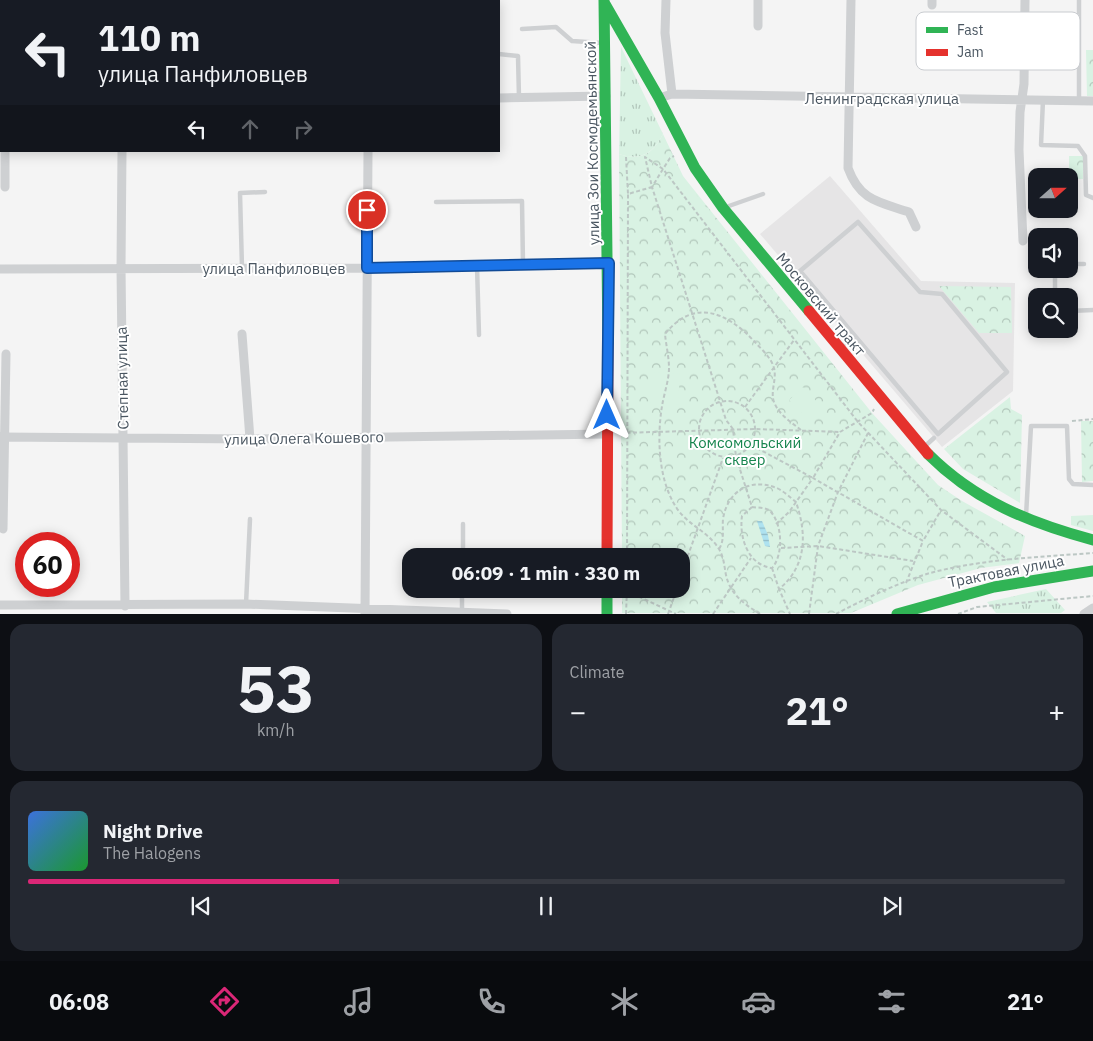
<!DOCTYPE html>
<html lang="en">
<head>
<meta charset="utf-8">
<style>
  :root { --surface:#171b24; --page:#242831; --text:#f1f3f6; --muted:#9ea1a6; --line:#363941; --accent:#db2777 }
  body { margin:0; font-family:"IBM Plex Sans",sans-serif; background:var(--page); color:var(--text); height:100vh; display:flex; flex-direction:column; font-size:19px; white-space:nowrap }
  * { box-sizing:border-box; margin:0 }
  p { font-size:16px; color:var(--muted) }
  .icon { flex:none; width:28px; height:28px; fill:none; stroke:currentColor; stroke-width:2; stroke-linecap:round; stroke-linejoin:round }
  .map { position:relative; height:614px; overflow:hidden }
  .details { display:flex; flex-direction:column; gap:10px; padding:10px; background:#0d0f14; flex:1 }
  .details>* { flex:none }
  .guide { position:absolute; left:0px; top:0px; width:500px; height:152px; box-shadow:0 2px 12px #0003; background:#171b24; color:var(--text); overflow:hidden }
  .needle { width:32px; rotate:69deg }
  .controls { position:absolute; left:1028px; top:168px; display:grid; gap:10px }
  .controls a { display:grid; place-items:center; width:50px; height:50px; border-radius:10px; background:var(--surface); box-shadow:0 2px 12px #0003; font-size:25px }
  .speed { position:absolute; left:15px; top:532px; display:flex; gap:10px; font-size:25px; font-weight:700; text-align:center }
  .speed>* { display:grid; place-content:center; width:65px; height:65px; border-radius:50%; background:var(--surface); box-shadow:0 2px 12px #0003; line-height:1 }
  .speed .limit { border:8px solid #d22; background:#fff; color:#111 }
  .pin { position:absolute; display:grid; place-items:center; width:42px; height:42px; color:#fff; margin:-21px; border:2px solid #fff; border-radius:50%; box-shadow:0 1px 5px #0007 }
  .me { position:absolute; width:55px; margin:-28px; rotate:0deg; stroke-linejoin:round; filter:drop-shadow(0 0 4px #0008) }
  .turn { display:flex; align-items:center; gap:18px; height:105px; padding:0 15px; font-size:22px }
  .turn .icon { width:65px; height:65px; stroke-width:2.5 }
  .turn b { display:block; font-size:35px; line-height:42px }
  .lanes { display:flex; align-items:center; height:48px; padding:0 15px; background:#0003; justify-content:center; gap:25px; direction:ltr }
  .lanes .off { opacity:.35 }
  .big { font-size:38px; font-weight:700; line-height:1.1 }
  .details .widget { flex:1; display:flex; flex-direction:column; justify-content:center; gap:8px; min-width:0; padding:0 18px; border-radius:15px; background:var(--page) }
  .details .dial { align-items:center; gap:0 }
  .dial b { font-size:65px; line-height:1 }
  .song { display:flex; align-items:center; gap:15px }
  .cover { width:60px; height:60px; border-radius:8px; background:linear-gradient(135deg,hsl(220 70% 55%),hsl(130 70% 35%)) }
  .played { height:5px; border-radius:2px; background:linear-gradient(90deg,var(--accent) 30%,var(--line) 30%) }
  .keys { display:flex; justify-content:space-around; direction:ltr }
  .heat { display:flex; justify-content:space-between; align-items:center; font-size:28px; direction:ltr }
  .details .tiles { flex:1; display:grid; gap:10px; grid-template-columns:1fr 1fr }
  .widget:last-child { grid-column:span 2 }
  .trip { position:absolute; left:402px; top:548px; width:288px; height:50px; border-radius:15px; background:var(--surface); box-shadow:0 2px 12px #0003; font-weight:700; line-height:50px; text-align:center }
  .menu { display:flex; height:80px; justify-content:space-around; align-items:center; background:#090b0e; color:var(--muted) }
  .menu .icon { width:35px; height:35px }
  .menu .current { color:var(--accent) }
  .menu b { font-size:22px; color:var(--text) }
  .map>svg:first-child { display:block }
  .education { fill:#e6e5e6 }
  .grass { fill:url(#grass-tufts) }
  .forest { fill:url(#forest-crowns) }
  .garden { fill:#d9f2e3 }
  .water { fill:url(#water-rules) }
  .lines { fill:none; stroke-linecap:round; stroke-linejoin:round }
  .path { stroke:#bcc7c4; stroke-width:2; stroke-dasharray:4 2.5; stroke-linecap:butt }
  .lane { stroke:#ced0d2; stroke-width:4.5 }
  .street { stroke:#ced0d2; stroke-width:9 }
  .fast { stroke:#30b455; stroke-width:11 }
  .jam { stroke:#e5322d; stroke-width:11 }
  .route-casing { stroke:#114b97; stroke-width:12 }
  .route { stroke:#1a73e8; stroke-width:9 }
  .labels { text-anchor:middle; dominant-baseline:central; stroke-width:4; stroke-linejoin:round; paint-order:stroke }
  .street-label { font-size:15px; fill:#4a5661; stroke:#fff }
  .park-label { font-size:15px; fill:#17864f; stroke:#fff }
  .key { fill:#fff; stroke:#c9ccd0; stroke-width:1 }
  .key-label { font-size:14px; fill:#4a5661 }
</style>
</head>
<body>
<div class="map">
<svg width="1093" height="614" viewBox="0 0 1093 614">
  <defs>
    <pattern id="grass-tufts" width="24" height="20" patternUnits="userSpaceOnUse" patternTransform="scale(1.25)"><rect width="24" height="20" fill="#d9f2e3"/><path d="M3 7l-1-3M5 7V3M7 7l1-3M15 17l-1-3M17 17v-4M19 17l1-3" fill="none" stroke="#b2c7bb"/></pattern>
    <pattern id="forest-crowns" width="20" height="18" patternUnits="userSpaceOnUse" patternTransform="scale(1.25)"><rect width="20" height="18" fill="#d9f2e3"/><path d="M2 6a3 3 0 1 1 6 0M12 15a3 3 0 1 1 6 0" fill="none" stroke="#b2c7bb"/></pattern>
    <pattern id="water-rules" width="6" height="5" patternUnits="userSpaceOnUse" patternTransform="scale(1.25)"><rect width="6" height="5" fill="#aee2f0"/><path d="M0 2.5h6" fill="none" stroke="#90bac6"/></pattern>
  </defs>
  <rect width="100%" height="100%" fill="#f4f4f4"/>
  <path class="education" d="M830,176L921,281L1015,283L1013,391L942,447L760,234Z"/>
  <path class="grass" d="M621,47L663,134C653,154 640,161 619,154Z
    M1046,589L1065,610L1061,613H996L987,602Z"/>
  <path class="forest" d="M1086,50H1093V96H1087Z
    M663,134L683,176L872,413L938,485L962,501L1025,536L1019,563L981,568L918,585L851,613H622V589H681V556H622L619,154C641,161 653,154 663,134Z
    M1069,156H1083V179H1069Z
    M939,286L1011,287L1012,333H979Z
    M1010,397L1011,409L1022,415L1020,503L963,469L944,449Z
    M1081,421H1093V481L1082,482Z
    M1093,515V531L1071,525V516Z"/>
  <path class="garden" d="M682,176L743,255L736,264L674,182Z
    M652,372L680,374L678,405L649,402Z
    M803,387L824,409L811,422L789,400Z"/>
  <path class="water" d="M757,521H762L768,535L770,547L765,546Z"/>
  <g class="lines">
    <path class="path" d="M626,157L628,194
      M699 429a28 28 0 1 1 56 0a28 28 0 1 1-56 0Z
      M745,407L794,340
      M1072,421L1093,419
      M620,433L756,429L840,432
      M751,445L813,478L840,432L872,413L874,409
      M752,507L742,516C739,538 748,565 772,568C783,556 783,526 771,512C767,507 759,508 752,507L736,457L733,429L726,420L652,187L663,169L858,422L941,510L1008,560
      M776,524L789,512L813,478L923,541L941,510
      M781,548L818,546L913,561
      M719,549C725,540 722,530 723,519C727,493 748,478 774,487C781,489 790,497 796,502C807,534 807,566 779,589L790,614
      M627,556L628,194L652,187L645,157L663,169L670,158L674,156
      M772,568L779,589
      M681,575L723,458
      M906,583L923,541
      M627,591L676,614
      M626,614L627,589
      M668,614L677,589
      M713,614L751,558
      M760,614C744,604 730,594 726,575C724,565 724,558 719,549C708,531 687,525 676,507C658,479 657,437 662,406C664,394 669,380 669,368C669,357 666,345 665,334C694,298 726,312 753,340C760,348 771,357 774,368C777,379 770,392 774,402C779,415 791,422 801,430
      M809,614L818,546L838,492L869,431
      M836,614C864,599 900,582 930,573C983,559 1039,557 1093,553
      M958,614L977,607L1093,596"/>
    <path class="lane" d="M288,0V1
      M522,29L556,27L572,41L602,43
      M499,54L518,56L519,98
      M1043,100L1041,145L1078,146L1085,156L1086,195L1093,198
      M1079,101V0
      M436,202L522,201L523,265
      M726,207L763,194
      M858,222L920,292L942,294L1007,372L938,434L800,271Z
      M1069,264H1084
      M477,266L479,335
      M242,268L240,193L265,192
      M1055,296V274L1059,269
      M1069,311L1093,310
      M840,347L855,336
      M924,447L934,438
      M1026,516L1031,426H1067L1069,479L1073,484L1093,485
      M463,556V524
      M246,604L250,519
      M462,613V589"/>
    <path class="street" d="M4,0V1
      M123,0V1
      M367,0V1
      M666,0L665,33L672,94
      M851,0L848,168C860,201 879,202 909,212L916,227
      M218,1V0
      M932,5V0
      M758,26V0
      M0,98H1
      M499,98L606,96
      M659,98L672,94L1093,101
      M5,151V187
      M122,151L121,267L125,606
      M1023,241L1019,150L1020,112L1024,84L1025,0
      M0,269L367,268L609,263
      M242,334L250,439
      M0,437L250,439L607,434
      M3,529L6,354
      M0,605L246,604L507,614
      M365,614L368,151
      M1084,614L1093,608"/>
    <path class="fast" d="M604,0L608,343
      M605,4L659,98L695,168L723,208L809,311
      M928,454C975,501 1030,523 1093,540
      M607,589V614
      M897,614L994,587L1093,571"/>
    <path class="jam" d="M809,311L928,454
      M607,556L608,343"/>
  </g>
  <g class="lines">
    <defs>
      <path id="route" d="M367,210V268L609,263L607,415"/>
    </defs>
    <use href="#route" class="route-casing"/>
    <use href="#route" class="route"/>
  </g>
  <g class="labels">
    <g class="street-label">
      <text x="882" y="98">Ленинградская улица</text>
      <text transform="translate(592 143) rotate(-91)">улица Зои Космодемьянской</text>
      <text x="274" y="268">улица Панфиловцев</text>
      <text transform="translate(821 304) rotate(50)">Московский тракт</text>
      <text transform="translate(122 378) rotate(-91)">Степная улица</text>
      <text transform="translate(304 438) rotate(-1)">улица Олега Кошевого</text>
      <text transform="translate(1006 571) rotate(-11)">Трактовая улица</text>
    </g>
    <g class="park-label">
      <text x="745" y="442">Комсомольский<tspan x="745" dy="17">сквер</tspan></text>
    </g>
  </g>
  <rect x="916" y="12" width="164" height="58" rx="8" class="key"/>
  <rect x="926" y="27" width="22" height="6" fill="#30b455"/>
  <rect x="926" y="49" width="22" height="7" fill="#e5322d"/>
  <g class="key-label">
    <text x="957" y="35">Fast</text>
    <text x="957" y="57">Jam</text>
  </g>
</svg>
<div class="controls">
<a><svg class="needle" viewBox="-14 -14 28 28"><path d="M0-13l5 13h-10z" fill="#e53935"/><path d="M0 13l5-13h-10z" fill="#9ea1a6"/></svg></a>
<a><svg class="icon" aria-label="sound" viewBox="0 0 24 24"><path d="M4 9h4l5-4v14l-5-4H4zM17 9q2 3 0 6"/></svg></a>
<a><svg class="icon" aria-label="search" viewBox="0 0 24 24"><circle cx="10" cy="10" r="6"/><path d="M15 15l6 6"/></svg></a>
</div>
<div class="speed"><div class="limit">60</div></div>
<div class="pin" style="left:367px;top:210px;background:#d93025"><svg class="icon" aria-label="arrive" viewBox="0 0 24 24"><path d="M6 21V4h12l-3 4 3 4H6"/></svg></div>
<svg class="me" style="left:607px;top:415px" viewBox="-20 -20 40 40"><path d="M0-17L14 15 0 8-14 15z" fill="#1a73e8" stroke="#fff" stroke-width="4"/></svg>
<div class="trip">06:09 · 1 min · 330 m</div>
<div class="guide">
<div class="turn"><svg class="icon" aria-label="left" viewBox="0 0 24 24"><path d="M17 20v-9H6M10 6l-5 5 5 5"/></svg><div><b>110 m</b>улица Панфиловцев</div></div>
<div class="lanes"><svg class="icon" aria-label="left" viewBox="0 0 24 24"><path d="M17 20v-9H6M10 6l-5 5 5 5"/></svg><svg class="icon off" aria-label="ahead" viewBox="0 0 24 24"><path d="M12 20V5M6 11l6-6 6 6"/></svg><svg class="icon off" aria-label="right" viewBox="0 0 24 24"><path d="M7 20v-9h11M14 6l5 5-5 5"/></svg></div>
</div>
</div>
<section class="details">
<div class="tiles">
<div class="widget dial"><b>53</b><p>km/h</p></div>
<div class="widget"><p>Climate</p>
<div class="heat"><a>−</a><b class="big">21°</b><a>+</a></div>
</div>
<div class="widget">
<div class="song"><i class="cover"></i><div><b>Night Drive</b><p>The Halogens</p></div></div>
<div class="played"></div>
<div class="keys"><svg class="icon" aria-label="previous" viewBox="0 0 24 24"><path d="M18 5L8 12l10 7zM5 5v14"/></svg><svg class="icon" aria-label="pause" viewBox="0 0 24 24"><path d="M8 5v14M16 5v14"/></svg><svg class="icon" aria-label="next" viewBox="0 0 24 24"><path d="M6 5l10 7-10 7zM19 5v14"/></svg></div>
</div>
</div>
</section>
<nav class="menu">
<b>06:08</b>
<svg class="icon current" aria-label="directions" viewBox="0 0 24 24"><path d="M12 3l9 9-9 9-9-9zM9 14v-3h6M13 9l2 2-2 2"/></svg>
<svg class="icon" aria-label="music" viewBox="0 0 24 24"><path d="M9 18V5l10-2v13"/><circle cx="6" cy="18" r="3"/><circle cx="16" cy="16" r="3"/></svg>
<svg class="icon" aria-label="phone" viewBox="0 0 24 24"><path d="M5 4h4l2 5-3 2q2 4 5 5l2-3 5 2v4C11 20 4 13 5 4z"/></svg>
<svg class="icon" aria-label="climate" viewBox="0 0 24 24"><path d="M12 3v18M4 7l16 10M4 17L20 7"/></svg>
<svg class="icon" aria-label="car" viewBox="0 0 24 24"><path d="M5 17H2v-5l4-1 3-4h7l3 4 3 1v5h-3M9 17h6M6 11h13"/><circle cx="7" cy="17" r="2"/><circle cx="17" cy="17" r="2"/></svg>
<svg class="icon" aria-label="filters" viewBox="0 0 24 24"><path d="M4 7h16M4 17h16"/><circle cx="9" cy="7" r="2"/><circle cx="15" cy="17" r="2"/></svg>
<b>21°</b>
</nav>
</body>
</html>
